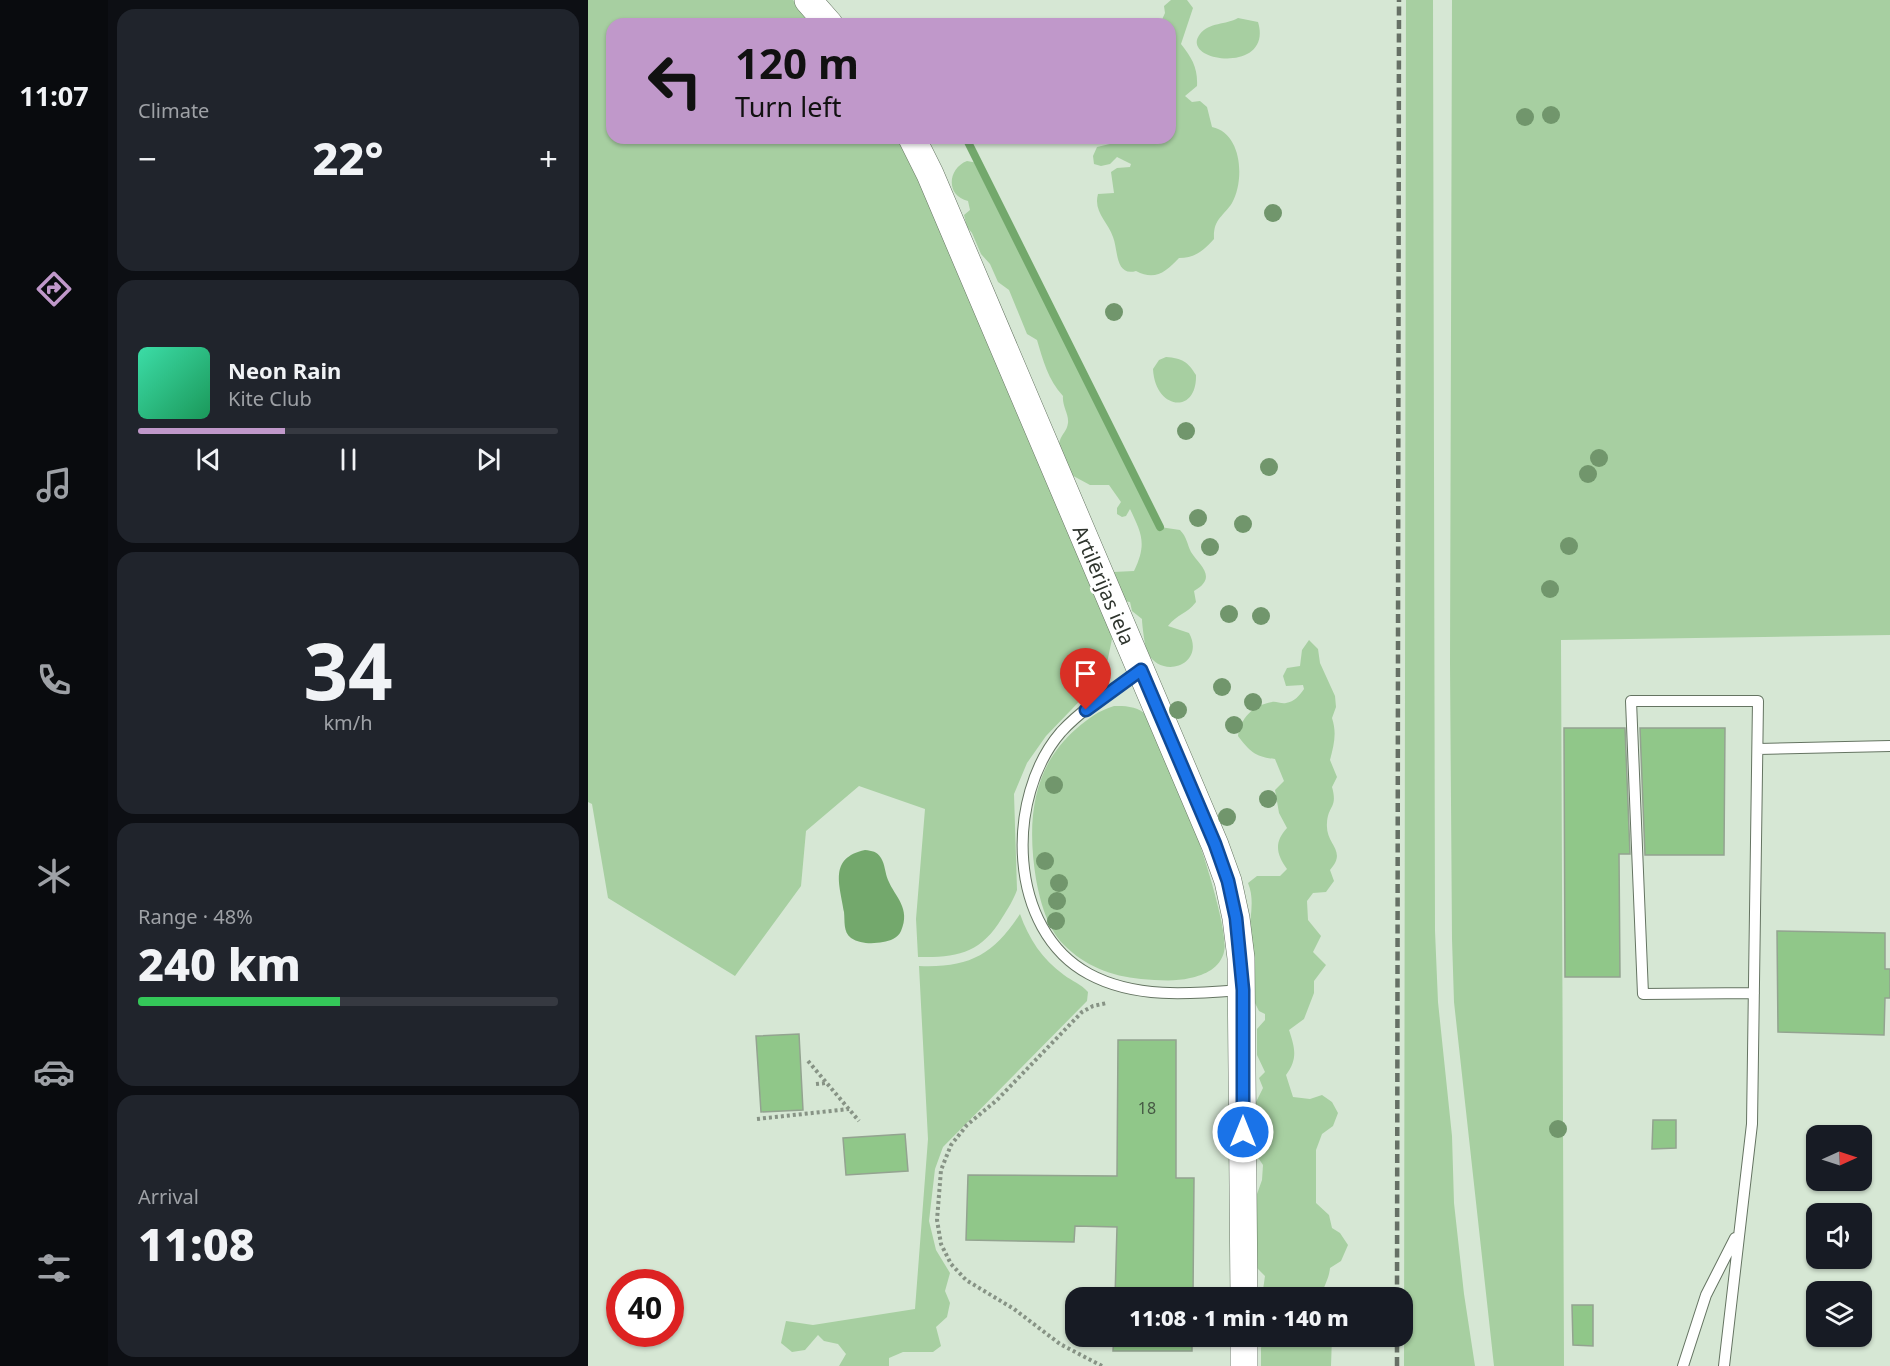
<!DOCTYPE html>
<html lang="en">
<head>
<meta charset="utf-8">
<style>
  :root { --surface:#171b24; --page:#20242c; --text:#f1f3f6; --muted:#9ea1a6; --line:#363941; --accent:#c098ca }
  body { margin:0; font-family:"Noto Sans",sans-serif; background:var(--page); color:var(--text); height:100vh; display:flex; flex-direction:column; font-size:22px; white-space:nowrap }
  * { box-sizing:border-box; margin:0 }
  p { font-size:20px; color:var(--muted) }
  .icon { flex:none; width:33px; height:33px; fill:none; stroke:currentColor; stroke-width:2; stroke-linecap:round; stroke-linejoin:round }
  .map { position:relative; flex:1; overflow:hidden }
  .sheet { display:flex; flex-direction:column; gap:9px; padding:9px; background:#0d0f14; width:480px }
  .sheet>* { flex:none }
  .guide { position:absolute; left:18px; top:18px; width:570px; height:126px; border-radius:18px; box-shadow:0 2px 4px #0004; background:#c098ca; color:#111; overflow:hidden }
  .needle { width:39px; rotate:87deg }
  .fabs { position:absolute; left:1218px; top:1125px; display:grid; gap:12px }
  .fabs a { display:grid; place-items:center; width:66px; height:66px; border-radius:12px; background:var(--surface); box-shadow:0 2px 4px #0004; font-size:30px }
  .speed { position:absolute; left:18px; top:1269px; display:flex; gap:12px; font-size:30px; font-weight:700; text-align:center }
  .speed>* { display:grid; place-content:center; width:78px; height:78px; border-radius:50%; background:var(--surface); box-shadow:0 2px 4px #0004; line-height:1 }
  .speed .limit { border:9px solid #d22; background:#fff; color:#111 }
  .pin { position:absolute; display:grid; place-items:center; width:51px; height:51px; color:#fff; margin:-62px -26px; border-radius:50% 50% 50% 0; rotate:-45deg; box-shadow:0 0 6px #0007 }
  .pin .icon { rotate:45deg }
  .me { position:absolute; width:66px; margin:-33px; rotate:0deg; stroke-linejoin:round; filter:drop-shadow(0 0 4px #0008) }
  .turn { display:flex; align-items:center; gap:21px; height:126px; padding:0 30px; font-size:27px }
  .turn .icon { width:78px; height:78px; stroke-width:2.5 }
  .turn b { display:block; font-size:42px; line-height:51px }
  .big { font-size:45px; font-weight:800; line-height:1.1 }
  .sheet .widget { flex:1; display:flex; flex-direction:column; justify-content:center; gap:9px; min-width:0; padding:0 21px; border-radius:18px; background:var(--page) }
  .sheet .dial { align-items:center; gap:0 }
  .dial b { font-size:78px; line-height:1 }
  .song { display:flex; align-items:center; gap:18px }
  .cover { width:72px; height:72px; border-radius:9px; background:linear-gradient(135deg,hsl(160 70% 55%),hsl(150 70% 35%)) }
  .played { height:6px; border-radius:3px; background:linear-gradient(90deg,var(--accent) 35%,var(--line) 35%) }
  .keys { display:flex; justify-content:space-around; direction:ltr }
  .heat { display:flex; justify-content:space-between; align-items:center; font-size:33px; direction:ltr }
  .charge { height:9px; border-radius:4px; background:linear-gradient(90deg,#34c759 48%,var(--line) 0) }
  .trip { position:absolute; left:477px; top:1287px; width:348px; height:60px; border-radius:18px; background:var(--surface); box-shadow:0 2px 4px #0004; font-weight:800; line-height:60px; text-align:center }
  main { display:flex; flex:1; min-height:0 }
  .dock { display:flex; flex-direction:column; width:108px; justify-content:space-around; align-items:center; background:#090b0e; color:var(--muted) }
  .dock .icon { width:42px; height:42px }
  .dock .on { color:var(--accent) }
  .dock b { font-size:27px; color:var(--text) }
  .map>svg:first-child { display:block }
  .green { fill:#a7cfa1 }
  .water { fill:#73a86c }
  .lines { fill:none; stroke-linecap:round; stroke-linejoin:round }
  .stream { stroke:#73a86c; stroke-width:8 }
  .building { fill:#90c789; stroke:#93a390; stroke-width:1.5 }
  .service-casing { stroke:#657462; stroke-width:12 }
  .tertiary-casing { stroke:#657462; stroke-width:28 }
  .path { stroke:#879385; stroke-width:4; stroke-dasharray:3 3; stroke-linecap:butt }
  .service { stroke:#fff; stroke-width:10 }
  .tertiary { stroke:#fff; stroke-width:27 }
  .rail { stroke:#667065; stroke-width:4.5; stroke-dasharray:9 4.5; stroke-linecap:butt }
  .tree { fill:#71966c }
  .route-casing { stroke:#114b97; stroke-width:15 }
  .route { stroke:#1a73e8; stroke-width:10 }
  .labels { text-anchor:middle; dominant-baseline:central; stroke-width:5; stroke-linejoin:round; paint-order:stroke }
  .number-label { font-size:16px; fill:#465944 }
  .street-label { font-size:20px; fill:#2e342d; stroke:#fff }
</style>
</head>
<body>
<main>
<nav class="dock">
<b>11:07</b>
<svg class="icon on" aria-label="directions" viewBox="0 0 24 24"><path d="M12 3l9 9-9 9-9-9zM9 14v-3h6M13 9l2 2-2 2"/></svg>
<svg class="icon" aria-label="music" viewBox="0 0 24 24"><path d="M9 18V5l10-2v13"/><circle cx="6" cy="18" r="3"/><circle cx="16" cy="16" r="3"/></svg>
<svg class="icon" aria-label="phone" viewBox="0 0 24 24"><path d="M5 4h4l2 5-3 2q2 4 5 5l2-3 5 2v4C11 20 4 13 5 4z"/></svg>
<svg class="icon" aria-label="climate" viewBox="0 0 24 24"><path d="M12 3v18M4 7l16 10M4 17L20 7"/></svg>
<svg class="icon" aria-label="car" viewBox="0 0 24 24"><path d="M5 17H2v-5l4-1 3-4h7l3 4 3 1v5h-3M9 17h6M6 11h13"/><circle cx="7" cy="17" r="2"/><circle cx="17" cy="17" r="2"/></svg>
<svg class="icon" aria-label="filters" viewBox="0 0 24 24"><path d="M4 7h16M4 17h16"/><circle cx="9" cy="7" r="2"/><circle cx="15" cy="17" r="2"/></svg>
</nav>
<section class="sheet">
<div class="widget"><p>Climate</p>
<div class="heat"><a>−</a><b class="big">22°</b><a>+</a></div>
</div>
<div class="widget">
<div class="song"><i class="cover"></i><div><b>Neon Rain</b><p>Kite Club</p></div></div>
<div class="played"></div>
<div class="keys"><svg class="icon" aria-label="previous" viewBox="0 0 24 24"><path d="M18 5L8 12l10 7zM5 5v14"/></svg><svg class="icon" aria-label="pause" viewBox="0 0 24 24"><path d="M8 5v14M16 5v14"/></svg><svg class="icon" aria-label="next" viewBox="0 0 24 24"><path d="M6 5l10 7-10 7zM19 5v14"/></svg></div>
</div>
<div class="widget dial"><b>34</b><p>km/h</p></div>
<div class="widget"><p>Range · 48%</p><b class="big">240 km</b><div class="charge"></div></div>
<div class="widget"><p>Arrival</p><b class="big">11:08</b></div>
</section>
<div class="map">
<svg width="1302" height="1366" viewBox="0 0 1302 1366">
  <rect width="100%" height="100%" fill="#d6e7d4"/>
  <path class="green" d="M0,0H205L227,24H24V138H312L519,620L524,639L518,668L509,683L458,736L439,763L426,794L429,890C425,901 420,908 414,918C393,953 369,958 330,957L328,919L337,809L271,786L218,831L213,886L147,976L20,898L4,804L0,802Z
    M583,0H599L605,8L593,44C604,58 610,68 609,86L597,96L604,102L612,101L619,107L624,127C654,133 657,180 644,203C635,217 625,219 626,239C615,251 607,258 591,258C578,272 567,281 548,271C527,277 530,249 525,237C520,222 505,212 510,194L526,193L523,172L529,168L542,167L543,164L529,157L522,164L513,166L506,164L505,156L509,147L526,143L531,138H582V24H572L577,13L576,6Z
    M818,0H845L847,931L850,1002L864,1136L866,1203L876,1294L887,1366H816Z
    M864,0H1302V635L973,640L976,1366H906L866,1002L864,939L862,663Z
    M650,18L670,22C686,75 590,62 612,34C621,22 638,25 650,18Z
    M379,161L390,163L572,527L592,530C599,537 599,544 603,552C612,566 630,577 606,591L608,602C599,614 589,614 580,626L601,633C618,664 574,681 559,652C557,647 554,625 554,619L544,611L542,602L535,601L525,572L546,571C559,544 554,534 542,509L538,516L534,517L529,514V508L533,502L521,485H502L478,472C475,462 468,450 472,440C474,434 479,431 480,423C481,414 474,406 475,396C460,380 455,360 449,340L439,334L421,290L410,282L402,264L393,254L384,233L379,227L376,215L382,210L380,201C357,196 360,168 379,161Z
    M578,357C594,358 600,362 608,375C609,415 567,410 565,369L571,360Z
    M721,640L730,649L732,663L747,696L748,707L744,718C749,733 746,745 742,760L749,777L744,787C750,808 740,805 739,823C737,845 760,850 742,870L746,881L738,892L725,893L719,901L720,920L733,936L725,952L738,965L726,981V993L716,1019L701,1030C707,1048 710,1059 698,1075L705,1097L722,1099L734,1095L744,1102L750,1113L745,1126L734,1134L728,1150V1203L741,1215L744,1228L752,1233L760,1245L753,1261L742,1268C741,1280 734,1288 734,1297H674L677,1276L669,1268V1194L674,1180L675,1165L669,1156L671,1137L668,1102L675,1088L671,1078L677,1072L669,1055V1029L677,1020V1014L671,1011L666,1001C664,979 660,956 661,934C662,917 667,900 660,883L669,876H692L699,869C688,854 686,842 699,828L691,813L687,790L696,781L687,759C668,757 662,752 650,736C652,719 665,705 684,702C688,701 693,704 698,703C706,702 712,695 716,689L715,685L698,686L695,676L699,668L712,666L714,650Z
    M526,706C536,706 548,706 556,713C578,737 644,923 636,952C632,968 617,975 602,978C586,982 569,980 553,979C523,976 497,966 476,945C459,928 452,901 448,879C439,823 443,768 488,729C501,718 510,711 526,706Z
    M432,914C441,939 454,959 476,975C484,981 493,984 500,992L499,1001L355,1147L347,1169L341,1221L348,1250L362,1273L357,1291L362,1303L359,1317L348,1327L353,1346L345,1352H315L301,1358V1366H251L258,1354L250,1344L236,1341L230,1335L217,1350L204,1352L193,1343L198,1321L225,1325L327,1309L340,1139L331,966C381,968 405,955 432,914Z
    M676,1337H744L743,1366H673V1348Z"/>
  <path class="water" d="M277,850C284,851 289,851 293,858C297,864 297,873 300,880C307,897 323,908 313,931C310,938 302,941 295,942C285,944 272,944 263,938C255,932 257,921 256,912C252,885 240,858 277,850Z"/>
  <g class="lines">
    <path class="stream" d="M378,138L572,527"/>
  </g>
  <path class="building" d="M976,728H1037L1042,854H1031L1032,977H977Z
    M1052,728H1137L1136,855H1057Z
    M1189,931L1297,933V969H1302V998H1297L1296,1035L1190,1032Z
    M211,1034L215,1110L173,1112L168,1036Z
    M530,1040H588V1178H606L605,1298H527L529,1227L487,1226L486,1242L378,1240L380,1175L529,1176Z
    M1065,1120H1088V1148L1064,1149Z
    M317,1134L320,1171L258,1175L255,1138Z
    M984,1305H1005V1346L985,1345Z
    M526,1336H604V1351H525Z"/>
  <g class="lines">
    <defs>
      <path id="service" d="M552,671C526,689 495,708 473,732C417,797 419,930 501,974C547,999 603,994 653,990
        M1170,749L1302,746
        M1095,1366L1118,1295L1147,1238
        M1136,1366L1164,1124L1170,701H1043L1055,994L1166,993"/>
      <path id="tertiary" d="M220,0L241,24
        M324,138L342,174L627,845L640,881L648,918L653,958L656,1298
        M656,1336V1366"/>
    </defs>
    <use href="#service" class="service-casing"/>
    <use href="#tertiary" class="tertiary-casing"/>
    <path class="path" d="M220,1061L271,1121
      M228,1084L238,1083
      M169,1119L261,1109
      M514,1366L472,1344L426,1309L378,1280L363,1264L353,1244L349,1220L353,1170L363,1145L379,1125L409,1100L494,1012L505,1006L519,1003"/>
    <use href="#service" class="service"/>
    <use href="#tertiary" class="tertiary"/>
    <path class="rail" d="M809,1298L811,0
      M809,1366V1336"/>
  </g>
  <g class="tree">
    <circle cx="963" cy="115" r="9"/>
    <circle cx="937" cy="117" r="9"/>
    <circle cx="685" cy="213" r="9"/>
    <circle cx="526" cy="312" r="9"/>
    <circle cx="598" cy="431" r="9"/>
    <circle cx="1011" cy="458" r="9"/>
    <circle cx="681" cy="467" r="9"/>
    <circle cx="1000" cy="474" r="9"/>
    <circle cx="610" cy="518" r="9"/>
    <circle cx="655" cy="524" r="9"/>
    <circle cx="981" cy="546" r="9"/>
    <circle cx="622" cy="547" r="9"/>
    <circle cx="962" cy="589" r="9"/>
    <circle cx="641" cy="614" r="9"/>
    <circle cx="673" cy="616" r="9"/>
    <circle cx="634" cy="687" r="9"/>
    <circle cx="665" cy="702" r="9"/>
    <circle cx="590" cy="710" r="9"/>
    <circle cx="646" cy="725" r="9"/>
    <circle cx="466" cy="785" r="9"/>
    <circle cx="680" cy="799" r="9"/>
    <circle cx="639" cy="817" r="9"/>
    <circle cx="457" cy="861" r="9"/>
    <circle cx="471" cy="883" r="9"/>
    <circle cx="469" cy="901" r="9"/>
    <circle cx="468" cy="921" r="9"/>
    <circle cx="970" cy="1129" r="9"/>
  </g>
  <g class="lines">
    <defs>
      <path id="route" d="M498,710L553,670L627,844L640,881L648,918L655,990V1132"/>
    </defs>
    <use href="#route" class="route-casing"/>
    <use href="#route" class="route"/>
  </g>
  <g class="labels">
    <g class="number-label">
      <text x="559" y="1108">18</text>
    </g>
    <g class="street-label">
      <text transform="translate(516 585) rotate(67)">Artilērijas iela</text>
    </g>
  </g>
</svg>
<div class="fabs">
<a><svg class="needle" viewBox="-14 -14 28 28"><path d="M0-13l5 13h-10z" fill="#e53935"/><path d="M0 13l5-13h-10z" fill="#9ea1a6"/></svg></a>
<a><svg class="icon" aria-label="sound" viewBox="0 0 24 24"><path d="M4 9h4l5-4v14l-5-4H4zM17 9q2 3 0 6"/></svg></a>
<a><svg class="icon" aria-label="layers" viewBox="0 0 24 24"><path d="M12 4l9 5-9 5-9-5zM3 14l9 5 9-5"/></svg></a>
</div>
<div class="speed"><div class="limit">40</div></div>
<div class="pin" style="left:498px;top:710px;background:#d93025"><svg class="icon" aria-label="arrive" viewBox="0 0 24 24"><path d="M6 21V4h12l-3 4 3 4H6"/></svg></div>
<svg class="me" style="left:655px;top:1132px" viewBox="-20 -20 40 40"><circle r="17" fill="#1a73e8" stroke="#fff" stroke-width="3"/><path d="M0-11L8 9 0 5-8 9z" fill="#fff"/></svg>
<div class="trip">11:08 · 1 min · 140 m</div>
<div class="guide">
<div class="turn"><svg class="icon" aria-label="left" viewBox="0 0 24 24"><path d="M17 20v-9H6M10 6l-5 5 5 5"/></svg><div><b>120 m</b>Turn left</div></div>
</div>
</div>
</main>
</body>
</html>
